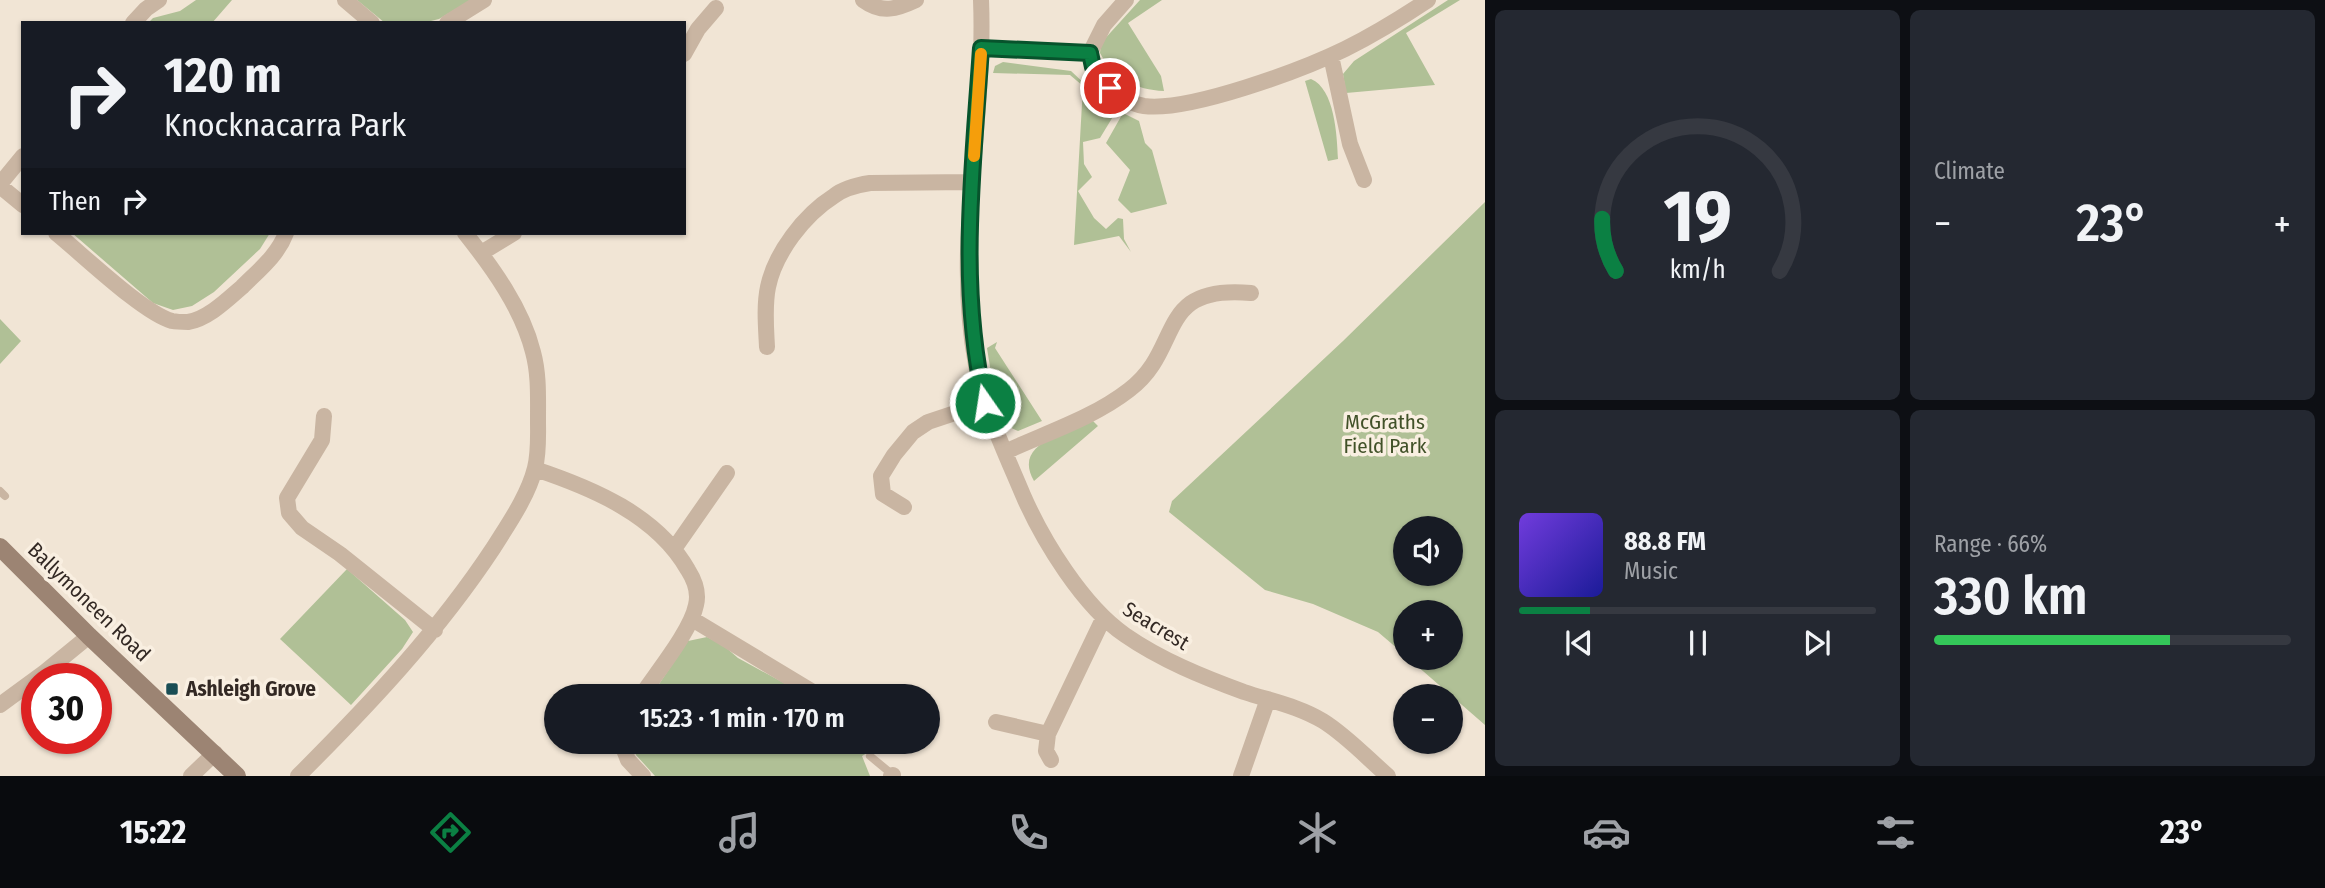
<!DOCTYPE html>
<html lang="en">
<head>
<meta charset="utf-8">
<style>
  :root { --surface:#171b24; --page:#242831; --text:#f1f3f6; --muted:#9ea1a6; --line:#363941; --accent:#0b8043 }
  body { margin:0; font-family:"Fira Sans Condensed",sans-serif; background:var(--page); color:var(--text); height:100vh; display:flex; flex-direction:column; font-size:26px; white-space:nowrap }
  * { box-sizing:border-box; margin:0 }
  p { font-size:23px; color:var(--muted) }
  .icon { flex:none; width:38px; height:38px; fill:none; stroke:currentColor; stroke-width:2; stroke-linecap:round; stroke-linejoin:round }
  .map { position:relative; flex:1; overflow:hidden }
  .side { display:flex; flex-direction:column; gap:10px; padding:10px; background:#0d0f14; width:840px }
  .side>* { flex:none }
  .top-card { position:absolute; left:21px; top:21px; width:665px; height:214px; border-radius:0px; box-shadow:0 2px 5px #0004; background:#171b24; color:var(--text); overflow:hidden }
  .controls { position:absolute; left:1393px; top:516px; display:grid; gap:14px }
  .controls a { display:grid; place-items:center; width:70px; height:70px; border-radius:50%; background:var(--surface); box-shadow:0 2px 5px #0004; font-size:35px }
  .speed { position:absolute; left:21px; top:663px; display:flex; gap:14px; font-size:35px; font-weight:700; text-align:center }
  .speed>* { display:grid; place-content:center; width:91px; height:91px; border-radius:50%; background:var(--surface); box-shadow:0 2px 5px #0004; line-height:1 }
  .speed .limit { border:10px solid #d22; background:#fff; color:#111 }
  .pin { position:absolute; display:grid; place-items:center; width:60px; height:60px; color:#fff; margin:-30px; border:4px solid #fff; border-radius:50%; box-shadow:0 2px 7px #0007 }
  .me { position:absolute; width:77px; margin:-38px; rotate:347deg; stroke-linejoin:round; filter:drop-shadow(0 0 5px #0008) }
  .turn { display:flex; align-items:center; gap:24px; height:147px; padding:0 28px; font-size:32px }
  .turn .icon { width:91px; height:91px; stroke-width:2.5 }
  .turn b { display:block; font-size:49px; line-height:60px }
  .then { display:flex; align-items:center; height:66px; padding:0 28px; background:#0003; gap:14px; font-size:26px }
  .big { font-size:52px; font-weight:600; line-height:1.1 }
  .side .widget { flex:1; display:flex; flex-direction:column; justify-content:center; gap:10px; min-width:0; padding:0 24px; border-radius:10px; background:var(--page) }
  .side .dial { align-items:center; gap:0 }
  .dial svg { height:182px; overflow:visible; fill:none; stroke:var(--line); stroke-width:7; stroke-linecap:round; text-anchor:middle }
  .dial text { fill:var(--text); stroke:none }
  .song { display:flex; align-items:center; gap:21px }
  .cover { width:84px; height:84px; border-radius:10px; background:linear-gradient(135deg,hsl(260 70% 55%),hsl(240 70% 35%)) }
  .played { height:7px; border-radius:4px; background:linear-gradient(90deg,var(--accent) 20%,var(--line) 20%) }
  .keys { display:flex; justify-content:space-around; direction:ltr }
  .heat { display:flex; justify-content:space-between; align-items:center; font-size:38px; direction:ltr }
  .charge { height:10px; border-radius:5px; background:linear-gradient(90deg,#34c759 66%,var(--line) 0) }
  .side .tiles { flex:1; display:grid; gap:10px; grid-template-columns:repeat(2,1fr) }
  .trip { position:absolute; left:544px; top:684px; width:396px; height:70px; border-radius:35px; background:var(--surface); box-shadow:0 2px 5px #0004; font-weight:600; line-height:70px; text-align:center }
  .dock { display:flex; height:112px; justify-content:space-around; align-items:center; background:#090b0e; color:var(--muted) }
  .dock .icon { width:49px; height:49px }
  .dock .current { color:var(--accent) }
  .dock b { font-size:32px; color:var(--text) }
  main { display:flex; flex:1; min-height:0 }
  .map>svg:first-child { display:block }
  .green { fill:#b0c096; fill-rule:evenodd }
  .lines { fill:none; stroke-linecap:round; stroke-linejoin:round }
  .lane { stroke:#c9b5a2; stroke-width:8 }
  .street { stroke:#c9b5a2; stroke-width:16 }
  .secondary { stroke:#9c8473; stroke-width:18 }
  .route-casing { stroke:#07532c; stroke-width:18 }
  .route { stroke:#0b8043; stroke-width:12 }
  .slow { stroke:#f59e0b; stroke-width:12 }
  .poi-dot { fill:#1a4e55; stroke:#f9efe1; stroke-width:2.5 }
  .labels { text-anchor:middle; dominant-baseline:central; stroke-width:7; stroke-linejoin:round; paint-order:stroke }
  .park-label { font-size:21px; fill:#415128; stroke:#f9efe1 }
  .street-label { font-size:21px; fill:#332924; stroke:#f9efe1 }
  .poi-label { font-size:21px; font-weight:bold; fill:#332924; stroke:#f9efe1; text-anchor:start }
</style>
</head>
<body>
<main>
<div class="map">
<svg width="1485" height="776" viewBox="0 0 1485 776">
  <rect width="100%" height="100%" fill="#f1e5d5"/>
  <path class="green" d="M196,0H232L212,23H148L153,18L180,11Z
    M357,0H471L439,19L423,23H385Z
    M1140,0H1162L1128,23L1161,76L1164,91C1136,90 1113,78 1100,53L1101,43Z
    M1448,0H1460L1406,33L1435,85L1346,93L1343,74L1354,61Z
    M1003,62L1071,71L1103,101L1117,110L1100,138L1083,142L1084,164L1092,177L1078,191L1094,218L1106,229L1118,218L1123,219L1124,239L1131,252L1119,236L1074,245L1083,86L1070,75L993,73L995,66Z
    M1311,79C1335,89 1337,136 1338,159L1328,161L1305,81Z
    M1123,113L1139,121L1145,143L1152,150L1167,204L1131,213L1118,200L1130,170L1106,143Z
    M1485,202V725L1408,658H1451V612H1405V655L1378,632L1313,604L1265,590L1169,512L1172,501L1343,341ZM1405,528H1451V574H1405Z
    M72,233H270L260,249L214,292L192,306L173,310L153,303Z
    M0,319L21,341L0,364Z
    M997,342L995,348L1042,421L1018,431L1009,427C997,401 991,376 987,348Z
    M1093,421L1098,426L1034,481C1012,443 1066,433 1093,421Z
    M347,569L405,620L413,632L402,649L351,705L280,639Z
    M707,637L723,645L738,658L795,689L800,696H651L688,641Z
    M632,742H885L862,756L870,776H655L636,755Z"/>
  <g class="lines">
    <path class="lane" d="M0,491L5,496
      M870,756L893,775"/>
    <path class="street" d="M345,0L372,23
      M863,0C882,14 897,9 916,0
      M981,0C986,121 953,245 976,365C985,411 1005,452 1023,495C1043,541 1083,606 1125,635C1161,660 1203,677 1244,692C1271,701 1298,706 1323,721C1347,736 1367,758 1388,776
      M133,23L146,9L159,0
      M447,23L484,0
      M981,48L1090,53C1094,77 1119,102 1144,106C1189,112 1302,70 1345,49C1373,35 1401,18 1428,0
      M1090,53L1104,25L1126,0
      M684,54L698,29L716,8
      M1331,56L1350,144L1364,180
      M0,184L23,156
      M0,186L23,205
      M56,233C82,254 143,313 172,321C177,322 184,322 188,322C208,319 228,299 242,287C259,270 278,255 286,233
      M481,253L514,233
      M767,347C766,327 764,306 768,287C775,253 804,215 834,196C844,188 857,185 870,183L972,182
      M324,416L322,440L287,498L289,513L302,528L340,554L435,630
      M1005,452C1046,433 1093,418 1129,390C1184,349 1154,284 1251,293
      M535,469C592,488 657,515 688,570C695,581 699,593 696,605C691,631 656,673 641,696
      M904,507L883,494L881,476L894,455L913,432L928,422L985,403
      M674,549L727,473
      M692,619L818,695
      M0,705L45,672L89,636
      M996,722L1048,734
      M621,742L628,760L643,776
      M1051,760L1046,751L1048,734L1103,619
      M191,776L215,753
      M298,776C370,704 438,632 494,547C509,523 528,496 535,468C539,452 538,436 538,420C538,397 539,374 533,352C522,308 492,267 465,233
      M891,776L893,775
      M1241,776L1268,699"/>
    <path class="secondary" d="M0,547L89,636L237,776"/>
  </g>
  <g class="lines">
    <defs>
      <path id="route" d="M985,403C958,285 973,168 981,48L1090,53L1093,67L1110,88"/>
    </defs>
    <use href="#route" class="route-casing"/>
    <use href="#route" class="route"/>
    <path class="slow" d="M974,156L981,54"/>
  </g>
  <rect class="poi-dot" x="165" y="682" width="14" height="14" rx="3.5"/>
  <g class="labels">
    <g class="park-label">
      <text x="1385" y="422">McGraths<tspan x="1385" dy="24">Field Park</tspan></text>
    </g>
    <g class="street-label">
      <text transform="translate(89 602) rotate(44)">Ballymoneen Road</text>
      <text transform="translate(1156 626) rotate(31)">Seacrest</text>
    </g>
    <g class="poi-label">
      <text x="186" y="689">Ashleigh Grove</text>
    </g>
  </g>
</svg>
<div class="controls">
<a><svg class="icon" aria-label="sound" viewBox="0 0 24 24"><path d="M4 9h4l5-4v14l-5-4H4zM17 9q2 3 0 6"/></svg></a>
<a>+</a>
<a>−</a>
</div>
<div class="speed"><div class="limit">30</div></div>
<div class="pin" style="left:1110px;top:88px;background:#d93025"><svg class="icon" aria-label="arrive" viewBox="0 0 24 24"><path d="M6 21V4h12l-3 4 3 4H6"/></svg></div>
<svg class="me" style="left:985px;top:403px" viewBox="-20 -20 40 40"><circle r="17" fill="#0b8043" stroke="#fff" stroke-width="3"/><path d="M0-11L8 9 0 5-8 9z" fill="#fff"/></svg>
<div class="trip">15:23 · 1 min · 170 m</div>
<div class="top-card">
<div class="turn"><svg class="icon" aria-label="right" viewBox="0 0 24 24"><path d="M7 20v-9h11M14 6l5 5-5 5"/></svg><div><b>120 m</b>Knocknacarra Park</div></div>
<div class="then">Then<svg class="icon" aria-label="right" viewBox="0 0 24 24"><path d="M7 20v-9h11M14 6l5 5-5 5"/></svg></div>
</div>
</div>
<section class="side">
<div class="tiles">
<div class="widget dial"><svg viewBox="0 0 100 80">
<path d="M14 69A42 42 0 1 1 86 69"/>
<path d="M14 69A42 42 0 0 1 8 46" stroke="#0b8043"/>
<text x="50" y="56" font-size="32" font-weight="700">19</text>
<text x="50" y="72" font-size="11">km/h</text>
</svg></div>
<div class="widget"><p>Climate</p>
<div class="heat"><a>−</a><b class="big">23°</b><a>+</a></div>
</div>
<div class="widget">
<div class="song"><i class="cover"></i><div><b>88.8 FM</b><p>Music</p></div></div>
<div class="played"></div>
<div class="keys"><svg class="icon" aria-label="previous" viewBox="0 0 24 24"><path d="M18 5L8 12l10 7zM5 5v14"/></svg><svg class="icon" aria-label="pause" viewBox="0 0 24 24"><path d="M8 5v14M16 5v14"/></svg><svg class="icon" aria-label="next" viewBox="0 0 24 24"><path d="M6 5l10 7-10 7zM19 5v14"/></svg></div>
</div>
<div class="widget"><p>Range · 66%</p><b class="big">330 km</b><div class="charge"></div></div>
</div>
</section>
</main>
<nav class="dock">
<b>15:22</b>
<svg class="icon current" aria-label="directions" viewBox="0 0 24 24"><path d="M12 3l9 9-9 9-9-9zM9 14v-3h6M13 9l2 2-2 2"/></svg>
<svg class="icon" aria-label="music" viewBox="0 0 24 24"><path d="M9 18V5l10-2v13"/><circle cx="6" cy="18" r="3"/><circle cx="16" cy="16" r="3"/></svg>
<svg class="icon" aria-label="phone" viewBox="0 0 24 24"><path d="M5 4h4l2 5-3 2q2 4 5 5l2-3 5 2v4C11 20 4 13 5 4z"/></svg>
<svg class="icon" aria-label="climate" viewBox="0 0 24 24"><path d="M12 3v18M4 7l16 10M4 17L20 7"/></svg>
<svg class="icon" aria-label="car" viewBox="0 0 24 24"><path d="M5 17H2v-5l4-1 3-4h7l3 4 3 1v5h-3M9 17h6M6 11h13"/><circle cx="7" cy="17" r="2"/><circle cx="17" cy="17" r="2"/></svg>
<svg class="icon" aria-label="filters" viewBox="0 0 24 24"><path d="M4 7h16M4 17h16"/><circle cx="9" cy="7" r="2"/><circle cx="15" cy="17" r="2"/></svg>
<b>23°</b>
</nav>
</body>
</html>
